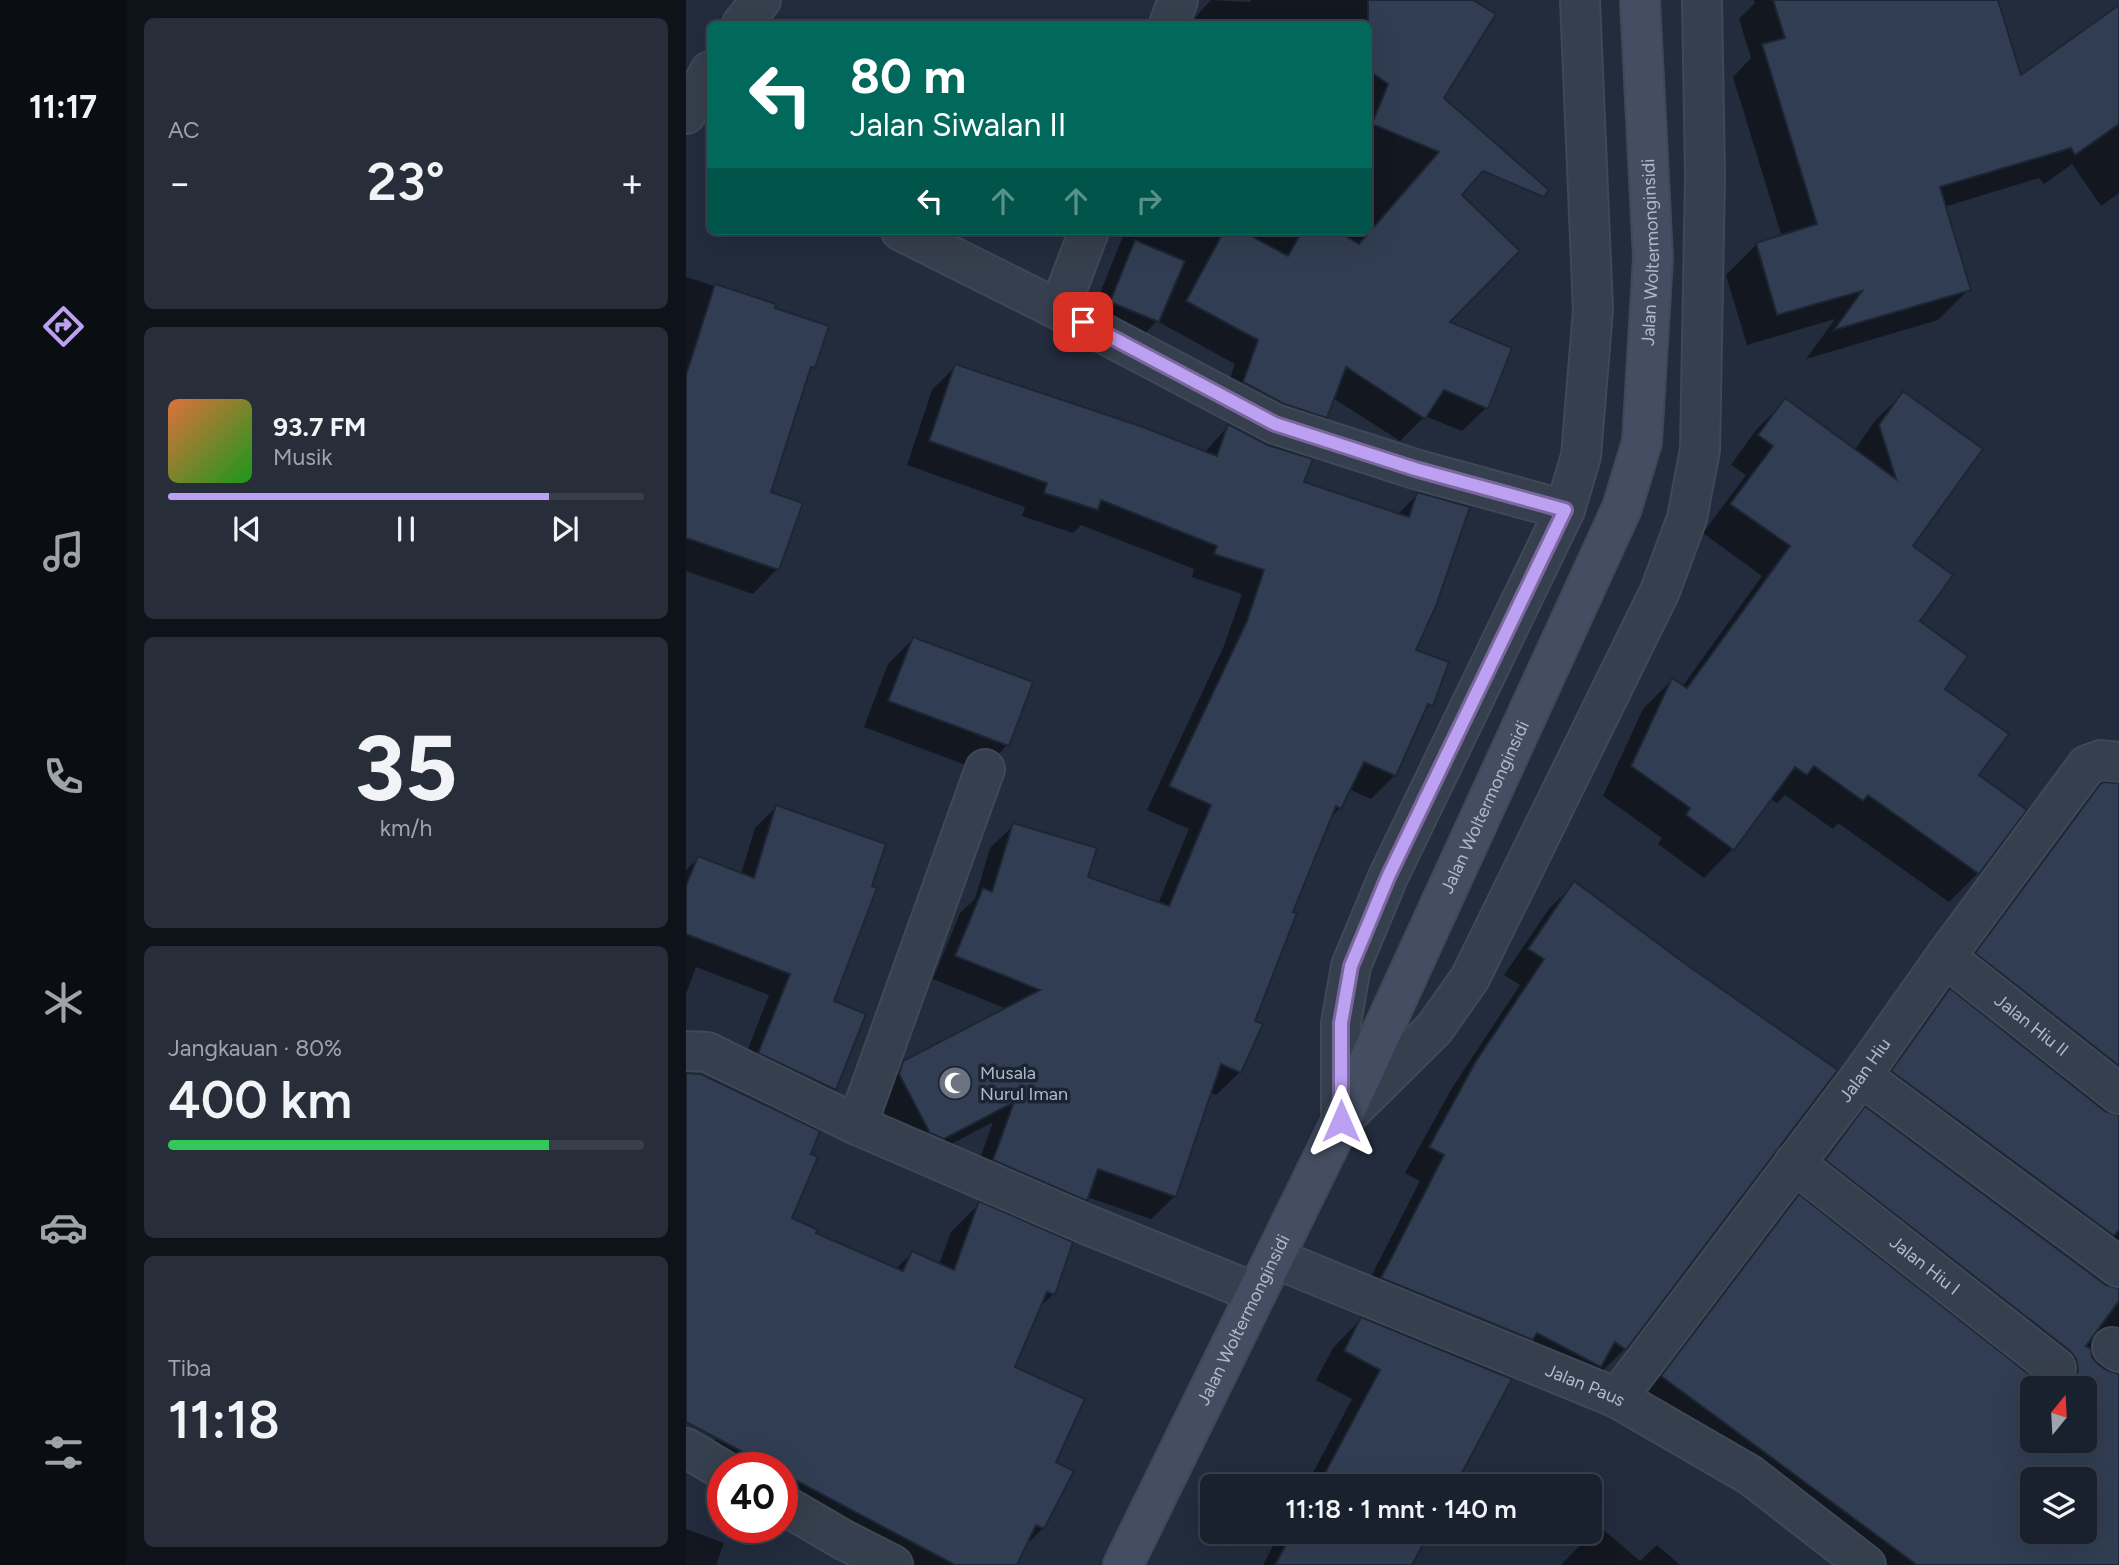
<!DOCTYPE html>
<html lang="id">
<head>
<meta charset="utf-8">
<style>
  :root { --surface:#1a212e; --page:#272e3a; --text:#f1f3f6; --muted:#9fa3aa; --line:#383e4a; --accent:#bca0f2 }
  body { margin:0; font-family:Figtree,sans-serif; background:var(--page); color:var(--text); height:100vh; display:flex; flex-direction:column; font-size:26px; white-space:nowrap }
  * { box-sizing:border-box; margin:0 }
  p { font-size:23px; color:var(--muted) }
  .icon { flex:none; width:38px; height:38px; fill:none; stroke:currentColor; stroke-width:2; stroke-linecap:round; stroke-linejoin:round }
  .map { position:relative; flex:1; overflow:hidden }
  .drawer { display:flex; flex-direction:column; gap:18px; padding:18px; background:#0e1219; width:560px }
  .drawer>* { flex:none }
  .top-card { position:absolute; left:21px; top:21px; width:665px; height:214px; border-radius:10px; box-shadow:0 7px 28px #0002,0 0 0 2px var(--line); background:#00695c; color:#fff; overflow:hidden }
  .needle { width:46px; rotate:18deg }
  .buttons { position:absolute; left:1334px; top:1376px; display:grid; gap:14px }
  .buttons a { display:grid; place-items:center; width:77px; height:77px; border-radius:10px; background:var(--surface); box-shadow:0 7px 28px #0002,0 0 0 2px var(--line); font-size:35px }
  .speed { position:absolute; left:21px; top:1452px; display:flex; gap:14px; font-size:35px; font-weight:700; text-align:center }
  .speed>* { display:grid; place-content:center; width:91px; height:91px; border-radius:50%; background:var(--surface); box-shadow:0 7px 28px #0002,0 0 0 2px var(--line); line-height:1 }
  .speed .limit { border:10px solid #d22; background:#fff; color:#111 }
  .pin { position:absolute; display:grid; place-items:center; width:60px; height:60px; color:#fff; margin:-30px; border-radius:14px; box-shadow:0 4px 10px #0006 }
  .me { position:absolute; width:77px; margin:-38px; rotate:0deg; stroke-linejoin:round; filter:drop-shadow(0 0 5px #0008) }
  .turn { display:flex; align-items:center; gap:24px; height:147px; padding:0 28px; font-size:32px }
  .turn .icon { width:91px; height:91px; stroke-width:2.5 }
  .turn b { display:block; font-size:49px; line-height:60px }
  .lanes { display:flex; align-items:center; height:66px; padding:0 28px; background:#0003; justify-content:center; gap:35px; direction:ltr }
  .lanes .off { opacity:.35 }
  .big { font-size:52px; font-weight:600; line-height:1.1 }
  .drawer .tile { flex:1; display:flex; flex-direction:column; justify-content:center; gap:10px; min-width:0; padding:0 24px; border-radius:10px; background:var(--page) }
  .drawer .dial { align-items:center; gap:0 }
  .dial b { font-size:91px; line-height:1 }
  .song { display:flex; align-items:center; gap:21px }
  .cover { width:84px; height:84px; border-radius:10px; background:linear-gradient(135deg,hsl(20 70% 55%),hsl(120 70% 35%)) }
  .played { height:7px; border-radius:4px; background:linear-gradient(90deg,var(--accent) 80%,var(--line) 80%) }
  .keys { display:flex; justify-content:space-around; direction:ltr }
  .heat { display:flex; justify-content:space-between; align-items:center; font-size:38px; direction:ltr }
  .charge { height:10px; border-radius:5px; background:linear-gradient(90deg,#34c759 80%,var(--line) 0) }
  .trip { position:absolute; left:514px; top:1474px; width:402px; height:70px; border-radius:10px; background:var(--surface); box-shadow:0 7px 28px #0002,0 0 0 2px var(--line); font-weight:600; line-height:70px; text-align:center }
  main { display:flex; flex:1; min-height:0 }
  .dock { display:flex; flex-direction:column; width:126px; justify-content:space-around; align-items:center; background:#0a0d12; color:var(--muted) }
  .dock .icon { width:49px; height:49px }
  .dock .on { color:var(--accent) }
  .dock b { font-size:32px; color:var(--text) }
  .map>svg:first-child { display:block }
  .shadow { fill:#0007; fill-rule:evenodd }
  .building { fill:#313d52; stroke:#1d2634; stroke-width:2; fill-rule:evenodd }
  .lines { fill:none; stroke-linecap:round; stroke-linejoin:round }
  .minor-casing { stroke:#3f4856; stroke-width:42 }
  .tertiary-casing { stroke:#3f4856; stroke-width:42 }
  .secondary-casing { stroke:#3f4856; stroke-width:42 }
  .minor { stroke:#363f4d; stroke-width:38 }
  .tertiary { stroke:#363f4d; stroke-width:38 }
  .secondary { stroke:#444d61; stroke-width:38 }
  .route-casing { stroke:#7a689d; stroke-width:18 }
  .route { stroke:#bca0f2; stroke-width:12 }
  .labels { text-anchor:middle; dominant-baseline:central; stroke-width:7; stroke-linejoin:round; paint-order:stroke }
  .street-label { font-size:18px; fill:#b1b9c9; stroke:#1b2432 }
  .poi-label { font-size:18px; fill:#b1b9c9; stroke:#1b2432; text-anchor:start }
</style>
</head>
<body>
<main>
<nav class="dock">
<b>11:17</b>
<svg class="icon on" aria-label="directions" viewBox="0 0 24 24"><path d="M12 3l9 9-9 9-9-9zM9 14v-3h6M13 9l2 2-2 2"/></svg>
<svg class="icon" aria-label="music" viewBox="0 0 24 24"><path d="M9 18V5l10-2v13"/><circle cx="6" cy="18" r="3"/><circle cx="16" cy="16" r="3"/></svg>
<svg class="icon" aria-label="phone" viewBox="0 0 24 24"><path d="M5 4h4l2 5-3 2q2 4 5 5l2-3 5 2v4C11 20 4 13 5 4z"/></svg>
<svg class="icon" aria-label="climate" viewBox="0 0 24 24"><path d="M12 3v18M4 7l16 10M4 17L20 7"/></svg>
<svg class="icon" aria-label="car" viewBox="0 0 24 24"><path d="M5 17H2v-5l4-1 3-4h7l3 4 3 1v5h-3M9 17h6M6 11h13"/><circle cx="7" cy="17" r="2"/><circle cx="17" cy="17" r="2"/></svg>
<svg class="icon" aria-label="filters" viewBox="0 0 24 24"><path d="M4 7h16M4 17h16"/><circle cx="9" cy="7" r="2"/><circle cx="15" cy="17" r="2"/></svg>
</nav>
<section class="drawer">
<div class="tile"><p>AC</p>
<div class="heat"><a>−</a><b class="big">23°</b><a>+</a></div>
</div>
<div class="tile">
<div class="song"><i class="cover"></i><div><b>93.7 FM</b><p>Musik</p></div></div>
<div class="played"></div>
<div class="keys"><svg class="icon" aria-label="previous" viewBox="0 0 24 24"><path d="M18 5L8 12l10 7zM5 5v14"/></svg><svg class="icon" aria-label="pause" viewBox="0 0 24 24"><path d="M8 5v14M16 5v14"/></svg><svg class="icon" aria-label="next" viewBox="0 0 24 24"><path d="M6 5l10 7-10 7zM19 5v14"/></svg></div>
</div>
<div class="tile dial"><b>35</b><p>km/h</p></div>
<div class="tile"><p>Jangkauan · 80%</p><b class="big">400 km</b><div class="charge"></div></div>
<div class="tile"><p>Tiba</p><b class="big">11:18</b></div>
</section>
<div class="map">
<svg width="1433" height="1565" viewBox="0 0 1433 1565">
  <rect width="100%" height="100%" fill="#222c3d"/>
  <path class="shadow" d="M525,0L564,2L565,0H783L756,98L774,195L761,323L800,408L776,431L739,416L714,441L647,398L640,417L616,441L534,407L549,364L471,321L448,345L401,326L439,231H682V24H505L513,13Z
    M1068,0H1310L1334,78L1433,7V193L1415,206L1386,164L1358,184L1353,178L1258,207L1283,289L1252,320L1120,359L1149,319L1061,345L1040,275L1071,244L1096,237L1047,77L1065,58L1053,19L1069,3Z
    M0,277L88,305L87,310L127,367L121,373L83,493L91,569L67,594L0,571Z
    M270,366L518,453L542,426L616,483L711,515L732,494L727,651L745,705L736,713L709,775L685,799L663,789L654,808L642,820L605,913L567,1022L554,1072L530,1095L524,1092L489,1196L465,1219L401,1197L376,1223L285,1184L307,1122L233,1161L220,1156L190,1098L194,1086L218,1062L321,1009L247,979L274,913L289,899L304,848L328,825L400,878L472,904L503,829L461,810L538,646L556,594L506,577L508,569L395,525L387,533L336,516L339,507L221,465L246,390Z
    M1217,393L1225,546L1231,621L1291,775L1292,873L1263,902L1152,823L1147,829L1099,795L1091,803L1083,798L1047,848L1018,878L972,844L976,838L917,796L957,709L986,680L996,687L1076,576L1017,533L1060,475L1045,465L1070,430L1099,401L1168,451L1188,422Z
    M227,639L345,683L321,745L296,771L178,727L202,664Z
    M1415,785L1433,789V1565H1169L951,1403L1087,1223L1113,1197L1346,1388V1440H1398V1388H1365V1386L1115,1186L1154,1135L1180,1109L1419,1286L1428,1290L1427,1284L1181,1098L1238,1017L1264,991L1419,1113L1428,1117V1112L1265,980L1389,811ZM1404,1352L1420,1360L1427,1369L1428,1375L1420,1372L1405,1358ZM1346,1479H1398V1531H1346Z
    M90,807L146,1002L178,1015L148,1089L127,1111L52,1075L83,995L10,967L0,994V870L12,858L55,874L69,828Z
    M888,884L939,1349L913,1374L671,1304L734,1181L719,1173L766,1088L834,985L818,975L863,909Z
    M0,1075L104,1219L128,1234L209,1270L226,1253L253,1265L265,1232L293,1204L367,1294L351,1310L326,1368L368,1463L357,1528L338,1547L330,1565H188L96,1516V1468H37L12,1472L36,1427L0,1409Z
    M675,1319L767,1486H620L666,1399L630,1380L647,1348Z
    M913,1526L954,1561L971,1545L994,1565H875Z
    M0,1529L38,1543L30,1565H0Z
    M595,1531H742L725,1563L727,1565H577Z"/>
  <path class="building" d="M682,0H787L810,14L758,98L863,190L858,197L797,171L776,195L834,251L764,322L826,348L802,409L758,390L739,419L660,367L641,418L598,404L557,382L572,340L500,301L538,231H556L602,256L616,231H650L673,244L753,152L686,124L702,84L682,70Z
    M1087,0H1312L1335,75L1433,5V124L1389,155L1385,148L1254,187L1285,290L1148,330L1176,291L1091,315L1070,243L1131,224L1076,44L1099,38Z
    M449,240L499,261L473,322L424,302Z
    M29,284L90,304L89,308L143,326L129,368L125,367L85,492L117,503L93,570L0,538V375Z
    M269,364L454,426L531,456L542,424L582,445L627,459L618,482L723,517L731,492L784,507L750,606L730,650L763,662L747,706L742,704L710,776L678,762L655,809L650,806L607,912L611,913L569,1021L577,1024L555,1073L535,1064L490,1197L412,1169L401,1201L307,1160L328,1102L258,1139L244,1133L213,1074L217,1061L354,990L269,956L297,888L306,892L327,823L411,848L402,877L483,906L525,805L483,786L561,621L578,570L528,554L531,546L415,500L412,510L358,493L361,483L243,441Z
    M1217,391L1297,449L1227,546L1267,575L1234,621L1282,656L1259,689L1323,734L1293,775L1341,810L1293,874L1182,795L1177,801L1128,766L1121,775L1109,767L1048,850L1000,815L1004,808L945,766L986,678L1001,688L1104,546L1044,504L1087,446L1072,435L1099,398L1210,479L1193,425Z
    M227,637L347,682L323,746L202,701Z
    M1418,782L1433,783V1066L1289,953L1415,783Z
    M90,805L200,844L186,886L191,888L148,1001L180,1014L150,1090L72,1053L104,974L0,934V886L12,856L68,878Z
    M888,881L1001,965L1152,1070L940,1350L929,1342L915,1367L851,1333L847,1340L695,1278L758,1155L743,1147L790,1061L858,959L842,949Z
    M1264,988L1419,1111L1433,1115V1230L1428,1236L1205,1071Z
    M0,1073L15,1074L134,1131L125,1154L132,1157L106,1218L132,1230L130,1233L217,1271L226,1251L268,1270L293,1201L387,1242L369,1295L361,1292L329,1367L399,1399L370,1462L388,1471L358,1529L350,1525L331,1565H269L96,1473V1468H87L0,1422Z
    M1179,1106L1420,1285L1433,1288V1301L1400,1346L1405,1349L1406,1357L1413,1365L1421,1370L1433,1374V1565H1231L975,1376L1113,1194L1357,1385L1362,1388H1346V1440H1398V1388H1379L1388,1381L1392,1370L1390,1359L1384,1351L1139,1160ZM1346,1479H1398V1531H1346Z
    M675,1317L826,1379L769,1486H632L694,1370L658,1351Z
    M607,1531H744L726,1565H589Z"/>
  <g class="lines">
    <defs>
      <g id="minor">
        <path d="M56,24L75,0"/>
        <path d="M483,24L492,0"/>
        <path d="M0,114L24,71"/>
        <path d="M215,231L373,310L589,424L729,469L879,510"/>
        <path d="M373,310L403,231"/>
        <path id="s1" d="M1259,957L1433,1094"/>
        <path d="M0,1051L21,1052L171,1125L402,1225L570,1293"/>
        <path d="M1175,1076L1433,1267"/>
        <path d="M171,1125L299,769"/>
        <path id="s2" d="M1108,1163L1370,1368"/>
        <path id="s3" d="M588,1258L931,1398L1064,1475L1180,1565"/>
        <path d="M1426,1347L1433,1352"/>
        <path id="s4" d="M931,1398L1175,1076L1259,957L1401,765L1415,760L1433,762"/>
        <path d="M0,1448L37,1470"/>
        <path d="M96,1504L156,1539L207,1565"/>
      </g>
      <path id="tertiary" d="M656,1120L748,1029L784,978L974,591L1001,518L1014,450L1019,177L1016,0
        M655,1121V1023L665,966L702,877L879,510L895,456L907,310L894,0"/>
      <g id="secondary">
        <path id="s5" d="M437,1565L655,1121L936,508L956,442L967,258L954,0"/>
      </g>
    </defs>
    <use href="#minor" class="minor-casing"/>
    <use href="#tertiary" class="tertiary-casing"/>
    <use href="#secondary" class="secondary-casing"/>
    <use href="#minor" class="minor"/>
    <use href="#tertiary" class="tertiary"/>
    <use href="#secondary" class="secondary"/>
  </g>
  <g class="lines">
    <defs>
      <path id="route" d="M397,322L589,424L729,469L879,510L702,877L665,966L655,1023V1121"/>
    </defs>
    <use href="#route" class="route-casing"/>
    <use href="#route" class="route"/>
  </g>
  <defs>
    <symbol id="mosque-disc" viewBox="-11 -11 22 22"><circle r="9.5" fill="#6b7280" stroke="#1b2432"/><path d="M3.5-4.9A6 6 0 1 0 3.5 4.9A5 5 0 1 1 3.5-4.9Z" fill="#fff"/></symbol>
  </defs>
  <g fill-rule="evenodd">
    <use href="#mosque-disc" x="250" y="1064" width="38" height="38"/>
  </g>
  <g class="labels">
    <g class="street-label">
      <text stroke="none"><textPath href="#s5" startOffset="1428">Jalan Woltermonginsidi</textPath></text>
      <text stroke="none"><textPath href="#s5" startOffset="840">Jalan Woltermonginsidi</textPath></text>
      <text stroke="none"><textPath href="#s1" startOffset="110">Jalan Hiu II</textPath></text>
      <text stroke="none"><textPath href="#s4" startOffset="411">Jalan Hiu</textPath></text>
      <text stroke="none"><textPath href="#s2" startOffset="166">Jalan Hiu I</textPath></text>
      <text stroke="none"><textPath href="#s5" startOffset="273">Jalan Woltermonginsidi</textPath></text>
      <text stroke="none"><textPath href="#s3" startOffset="336">Jalan Paus</textPath></text>
    </g>
    <g class="poi-label">
      <text x="294" y="1073">Musala<tspan x="294" dy="21">Nurul Iman</tspan></text>
    </g>
  </g>
</svg>
<div class="buttons">
<a><svg class="needle" viewBox="-14 -14 28 28"><path d="M0-13l5 13h-10z" fill="#e53935"/><path d="M0 13l5-13h-10z" fill="#9fa3aa"/></svg></a>
<a><svg class="icon" aria-label="layers" viewBox="0 0 24 24"><path d="M12 4l9 5-9 5-9-5zM3 14l9 5 9-5"/></svg></a>
</div>
<div class="speed"><div class="limit">40</div></div>
<div class="pin" style="left:397px;top:322px;background:#d93025"><svg class="icon" aria-label="arrive" viewBox="0 0 24 24"><path d="M6 21V4h12l-3 4 3 4H6"/></svg></div>
<svg class="me" style="left:655px;top:1121px" viewBox="-20 -20 40 40"><path d="M0-17L14 15 0 8-14 15z" fill="#bca0f2" stroke="#fff" stroke-width="4"/></svg>
<div class="trip">11:18 · 1 mnt · 140 m</div>
<div class="top-card">
<div class="turn"><svg class="icon" aria-label="left" viewBox="0 0 24 24"><path d="M17 20v-9H6M10 6l-5 5 5 5"/></svg><div><b>80 m</b>Jalan Siwalan II</div></div>
<div class="lanes"><svg class="icon" aria-label="left" viewBox="0 0 24 24"><path d="M17 20v-9H6M10 6l-5 5 5 5"/></svg><svg class="icon off" aria-label="ahead" viewBox="0 0 24 24"><path d="M12 20V5M6 11l6-6 6 6"/></svg><svg class="icon off" aria-label="ahead" viewBox="0 0 24 24"><path d="M12 20V5M6 11l6-6 6 6"/></svg><svg class="icon off" aria-label="right" viewBox="0 0 24 24"><path d="M7 20v-9h11M14 6l5 5-5 5"/></svg></div>
</div>
</div>
</main>
</body>
</html>
